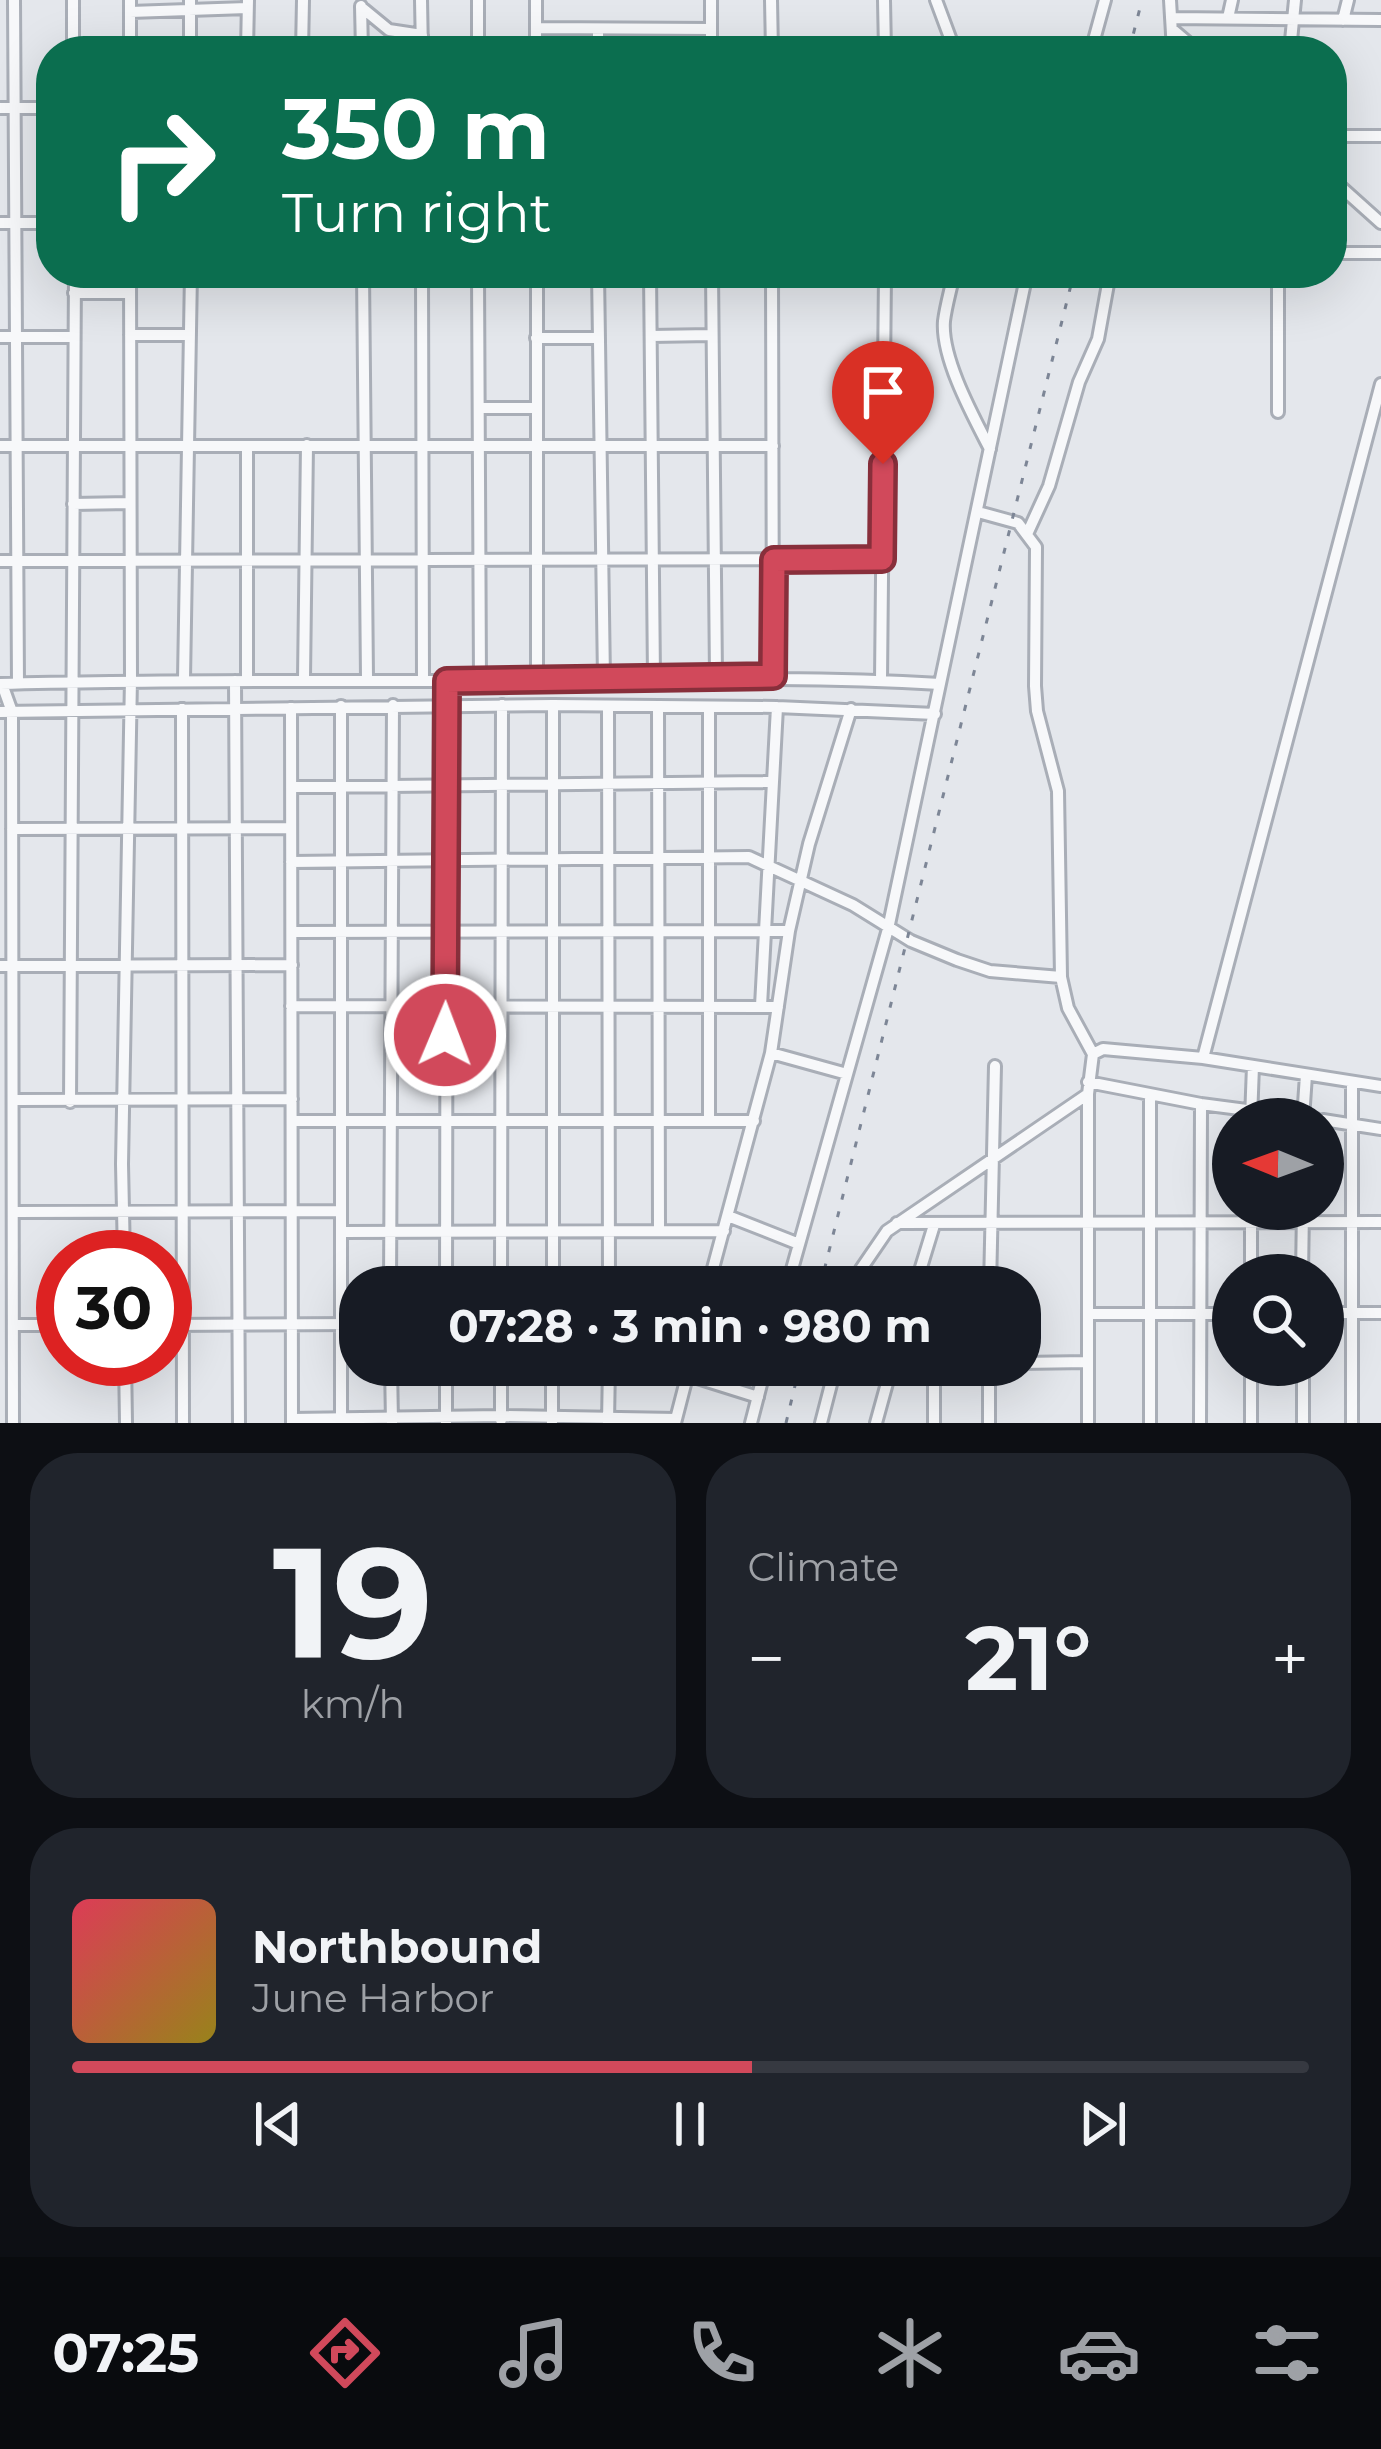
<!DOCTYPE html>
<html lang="en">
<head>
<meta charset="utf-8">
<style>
  :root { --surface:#171b24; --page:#20242c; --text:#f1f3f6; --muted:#9ea1a6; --line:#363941; --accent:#d1495b }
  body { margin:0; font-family:Montserrat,sans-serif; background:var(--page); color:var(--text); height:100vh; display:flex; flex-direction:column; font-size:45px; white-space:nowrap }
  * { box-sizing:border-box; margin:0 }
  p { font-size:39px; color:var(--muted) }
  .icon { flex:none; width:66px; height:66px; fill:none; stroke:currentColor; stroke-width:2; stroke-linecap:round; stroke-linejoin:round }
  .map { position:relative; height:1423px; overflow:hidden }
  .details { display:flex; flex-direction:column; gap:30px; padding:30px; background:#0d0f14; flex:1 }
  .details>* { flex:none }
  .guide { position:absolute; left:36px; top:36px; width:1311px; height:252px; border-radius:48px; box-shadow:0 12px 48px #0002; background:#0b6e4f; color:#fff; overflow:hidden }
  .needle { width:78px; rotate:271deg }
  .tools { position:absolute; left:1212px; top:1098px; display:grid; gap:24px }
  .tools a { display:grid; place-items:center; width:132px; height:132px; border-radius:50%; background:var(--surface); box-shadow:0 12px 48px #0002; font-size:60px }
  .speed { position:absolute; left:36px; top:1230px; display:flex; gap:24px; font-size:60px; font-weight:700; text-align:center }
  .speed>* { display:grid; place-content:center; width:156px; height:156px; border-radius:50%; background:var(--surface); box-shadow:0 12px 48px #0002; line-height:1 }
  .speed .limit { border:18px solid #d22; background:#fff; color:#111 }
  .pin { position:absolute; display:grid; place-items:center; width:102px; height:102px; color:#fff; margin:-123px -51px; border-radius:50% 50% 50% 0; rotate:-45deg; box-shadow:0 0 12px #0007 }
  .pin .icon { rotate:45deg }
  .me { position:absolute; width:132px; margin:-66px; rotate:1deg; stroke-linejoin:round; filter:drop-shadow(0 0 9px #0008) }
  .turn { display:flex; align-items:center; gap:42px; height:252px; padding:0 48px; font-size:54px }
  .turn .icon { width:156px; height:156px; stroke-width:2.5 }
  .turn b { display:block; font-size:84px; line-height:102px }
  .big { font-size:90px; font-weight:700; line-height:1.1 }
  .details .tile { flex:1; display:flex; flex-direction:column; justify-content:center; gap:18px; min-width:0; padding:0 42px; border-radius:48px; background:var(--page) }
  .details .dial { align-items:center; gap:0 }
  .dial b { font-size:156px; line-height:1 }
  .song { display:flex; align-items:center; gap:36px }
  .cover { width:144px; height:144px; border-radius:18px; background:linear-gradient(135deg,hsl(350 70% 55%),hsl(50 70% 35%)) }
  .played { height:12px; border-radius:6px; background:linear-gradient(90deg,var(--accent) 55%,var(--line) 55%) }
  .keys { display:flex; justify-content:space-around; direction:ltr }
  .heat { display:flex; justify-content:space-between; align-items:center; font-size:66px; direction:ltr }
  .details .tiles { flex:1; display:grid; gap:30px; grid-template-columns:1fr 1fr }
  .tile:last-child { grid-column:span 2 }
  .trip { position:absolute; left:339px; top:1266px; width:702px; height:120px; border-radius:48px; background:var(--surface); box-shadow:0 12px 48px #0002; font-weight:700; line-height:120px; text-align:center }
  .tabs { display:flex; height:192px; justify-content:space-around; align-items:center; background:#090b0e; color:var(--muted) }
  .tabs .icon { width:84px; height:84px }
  .tabs .selected { color:var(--accent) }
  .tabs b { font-size:54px; color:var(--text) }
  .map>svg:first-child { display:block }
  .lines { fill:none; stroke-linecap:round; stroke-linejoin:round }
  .minor-casing { stroke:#a9aeb7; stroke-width:16 }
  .minor { stroke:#f7f8fa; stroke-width:10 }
  .rail { stroke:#7d8696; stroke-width:3; stroke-dasharray:6 12; stroke-linecap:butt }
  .route-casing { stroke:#882f3b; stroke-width:30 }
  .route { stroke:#d1495b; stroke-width:21 }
</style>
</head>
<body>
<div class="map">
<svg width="1381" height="1423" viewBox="0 0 1381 1423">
  <rect width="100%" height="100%" fill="#e4e7ec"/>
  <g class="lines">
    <defs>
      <path id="minor" d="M14,0L18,683
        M421,0L422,51
        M536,0V51
        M711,0V51
        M771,0L772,51
        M884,0L885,51
        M936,0L955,51
        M1170,0L1173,51
        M361,6L362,51
        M361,7L389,30L422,35
        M130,12L247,8
        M1171,18L1381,20
        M1228,18L1232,0
        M1343,20L1348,0
        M536,28L711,29
        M598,29V51
        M1172,29L1198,51
        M73,51V0
        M130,51V0
        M190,51V0
        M247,51L248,0
        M302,51L303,0
        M478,51V0
        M1091,51L1105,0
        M1290,51L1295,0
        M0,108H51
        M1332,136H1381
        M1332,179L1381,223
        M0,223H51
        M1332,253H1381
        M363,273L367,678
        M422,273L423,681
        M478,273L480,681
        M598,273L604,679
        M650,273L654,678
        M712,273L716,676
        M772,273L773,676
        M954,273C951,289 946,305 944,321C941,358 973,416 990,449
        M1278,273V412
        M537,275L650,274
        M74,293H130
        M130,335H190
        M651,336L711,335
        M0,337H74
        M536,338H599
        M479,408H535
        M0,446H773
        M73,504L130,503
        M978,512L1018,523L1036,547L1035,686L1037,711L1058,791L1061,977L1068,1008L1093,1054
        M1028,532L1049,486L1079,382L1098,339L1110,273
        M0,561L882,559
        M304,678L307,445
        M184,679L191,273
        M247,680V446
        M537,680V273
        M881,680L885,273
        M235,681L239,1423
        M0,684C149,680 298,681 447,681C612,682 776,674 940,684
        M2,684L12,712L13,1423
        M608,706L609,1287
        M658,706L659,1231
        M291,708L292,1423
        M182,709L183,1423
        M0,712L553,705L777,707L935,714
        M291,787L773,782
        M12,829L291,828
        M291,862L749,857L853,905L911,941L957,960L990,971L1061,977
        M292,932L789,931
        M0,966L292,965
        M291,1006L778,1007
        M761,1006L777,707
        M771,1053L847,1074
        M1203,1058L1381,384
        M1088,1082L1201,1104L1316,1119
        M1352,1082V1423
        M15,1100L292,1099
        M70,1102L75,273
        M1251,1119L1253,1066
        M1303,1119L1306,1075
        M709,1120V707
        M1323,1120L1381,1129
        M292,1121H754
        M1251,1209V1275
        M15,1212L341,1211
        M728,1216L799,1244
        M897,1223L1381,1222
        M341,1232L724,1231
        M124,1257L122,1164L131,679L130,273
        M1302,1275L1303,1209
        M390,1287L393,705
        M446,1287L447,681
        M501,1287L502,705
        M553,1287V705
        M708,1287L771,1053L789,931L809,844L851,709
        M787,1287L888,929L1027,273
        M857,1287L861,1269L887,1231L1088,1094
        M915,1287L934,1225
        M990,1287L995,1066
        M1323,1313H1381
        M1088,1314H1233
        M14,1325H63
        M165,1325L360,1324
        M125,1359L126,1423
        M1020,1363L1088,1362
        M391,1365L392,1422
        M446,1365V1422
        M552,1365V1422
        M934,1365V1423
        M1303,1365V1423
        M688,1375L758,1397
        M292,1419L501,1416L676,1419
        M501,1420V1365
        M608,1422L609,1365
        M341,1423V706
        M675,1423L690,1365
        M751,1423L766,1365
        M821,1423L836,1365
        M876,1423L892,1365
        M989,1423V1365
        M1088,1423V1094L1093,1054L1103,1049L1203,1058L1381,1086
        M1150,1423V1096
        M1200,1423L1201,1104
        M1251,1423V1365"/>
    </defs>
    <use href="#minor" class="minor-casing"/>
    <use href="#minor" class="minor"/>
    <path class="rail" d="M1129,51L1142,0
      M820,1287L1074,273
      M786,1423L800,1365"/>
  </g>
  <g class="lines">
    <defs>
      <path id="route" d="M445,1035L447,681L773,676L774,560L882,559L883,464"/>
    </defs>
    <use href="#route" class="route-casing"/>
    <use href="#route" class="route"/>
  </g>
</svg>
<div class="tools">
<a><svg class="needle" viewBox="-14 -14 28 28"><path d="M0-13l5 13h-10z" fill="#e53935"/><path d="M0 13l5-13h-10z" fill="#9ea1a6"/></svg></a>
<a><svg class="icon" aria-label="search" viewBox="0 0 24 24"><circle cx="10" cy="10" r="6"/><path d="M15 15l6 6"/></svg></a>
</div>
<div class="speed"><div class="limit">30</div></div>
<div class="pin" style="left:883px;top:464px;background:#d93025"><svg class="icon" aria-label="arrive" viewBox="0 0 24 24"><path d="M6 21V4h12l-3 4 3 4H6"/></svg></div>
<svg class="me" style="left:445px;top:1035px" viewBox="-20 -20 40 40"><circle r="17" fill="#d1495b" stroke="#fff" stroke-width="3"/><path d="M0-11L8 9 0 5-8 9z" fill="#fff"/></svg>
<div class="trip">07:28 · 3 min · 980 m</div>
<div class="guide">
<div class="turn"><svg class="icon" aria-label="right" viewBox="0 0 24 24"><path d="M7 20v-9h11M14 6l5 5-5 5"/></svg><div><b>350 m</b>Turn right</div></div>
</div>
</div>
<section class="details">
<div class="tiles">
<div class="tile dial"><b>19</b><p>km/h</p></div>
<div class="tile"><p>Climate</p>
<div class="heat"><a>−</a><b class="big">21°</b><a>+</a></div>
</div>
<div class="tile">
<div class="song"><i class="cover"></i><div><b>Northbound</b><p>June Harbor</p></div></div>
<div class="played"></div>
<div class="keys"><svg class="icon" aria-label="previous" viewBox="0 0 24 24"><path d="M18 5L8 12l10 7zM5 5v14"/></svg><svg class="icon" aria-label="pause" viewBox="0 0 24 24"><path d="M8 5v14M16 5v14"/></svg><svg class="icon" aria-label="next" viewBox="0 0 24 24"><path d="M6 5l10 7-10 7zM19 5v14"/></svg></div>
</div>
</div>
</section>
<nav class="tabs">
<b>07:25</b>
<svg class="icon selected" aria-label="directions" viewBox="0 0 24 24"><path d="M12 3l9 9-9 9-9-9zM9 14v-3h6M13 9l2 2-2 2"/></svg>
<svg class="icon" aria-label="music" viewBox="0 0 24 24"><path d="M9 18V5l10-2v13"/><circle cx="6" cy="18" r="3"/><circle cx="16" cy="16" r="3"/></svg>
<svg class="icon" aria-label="phone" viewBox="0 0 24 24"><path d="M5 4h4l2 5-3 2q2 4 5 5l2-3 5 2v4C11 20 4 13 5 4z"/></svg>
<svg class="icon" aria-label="climate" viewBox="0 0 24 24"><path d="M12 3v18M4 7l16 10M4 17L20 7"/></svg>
<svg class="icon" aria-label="car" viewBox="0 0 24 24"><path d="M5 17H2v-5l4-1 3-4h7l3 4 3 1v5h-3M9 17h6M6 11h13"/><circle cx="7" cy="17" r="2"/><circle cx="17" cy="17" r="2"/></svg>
<svg class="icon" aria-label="filters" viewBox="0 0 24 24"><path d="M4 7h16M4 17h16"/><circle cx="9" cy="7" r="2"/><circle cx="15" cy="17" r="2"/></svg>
</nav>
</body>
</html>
